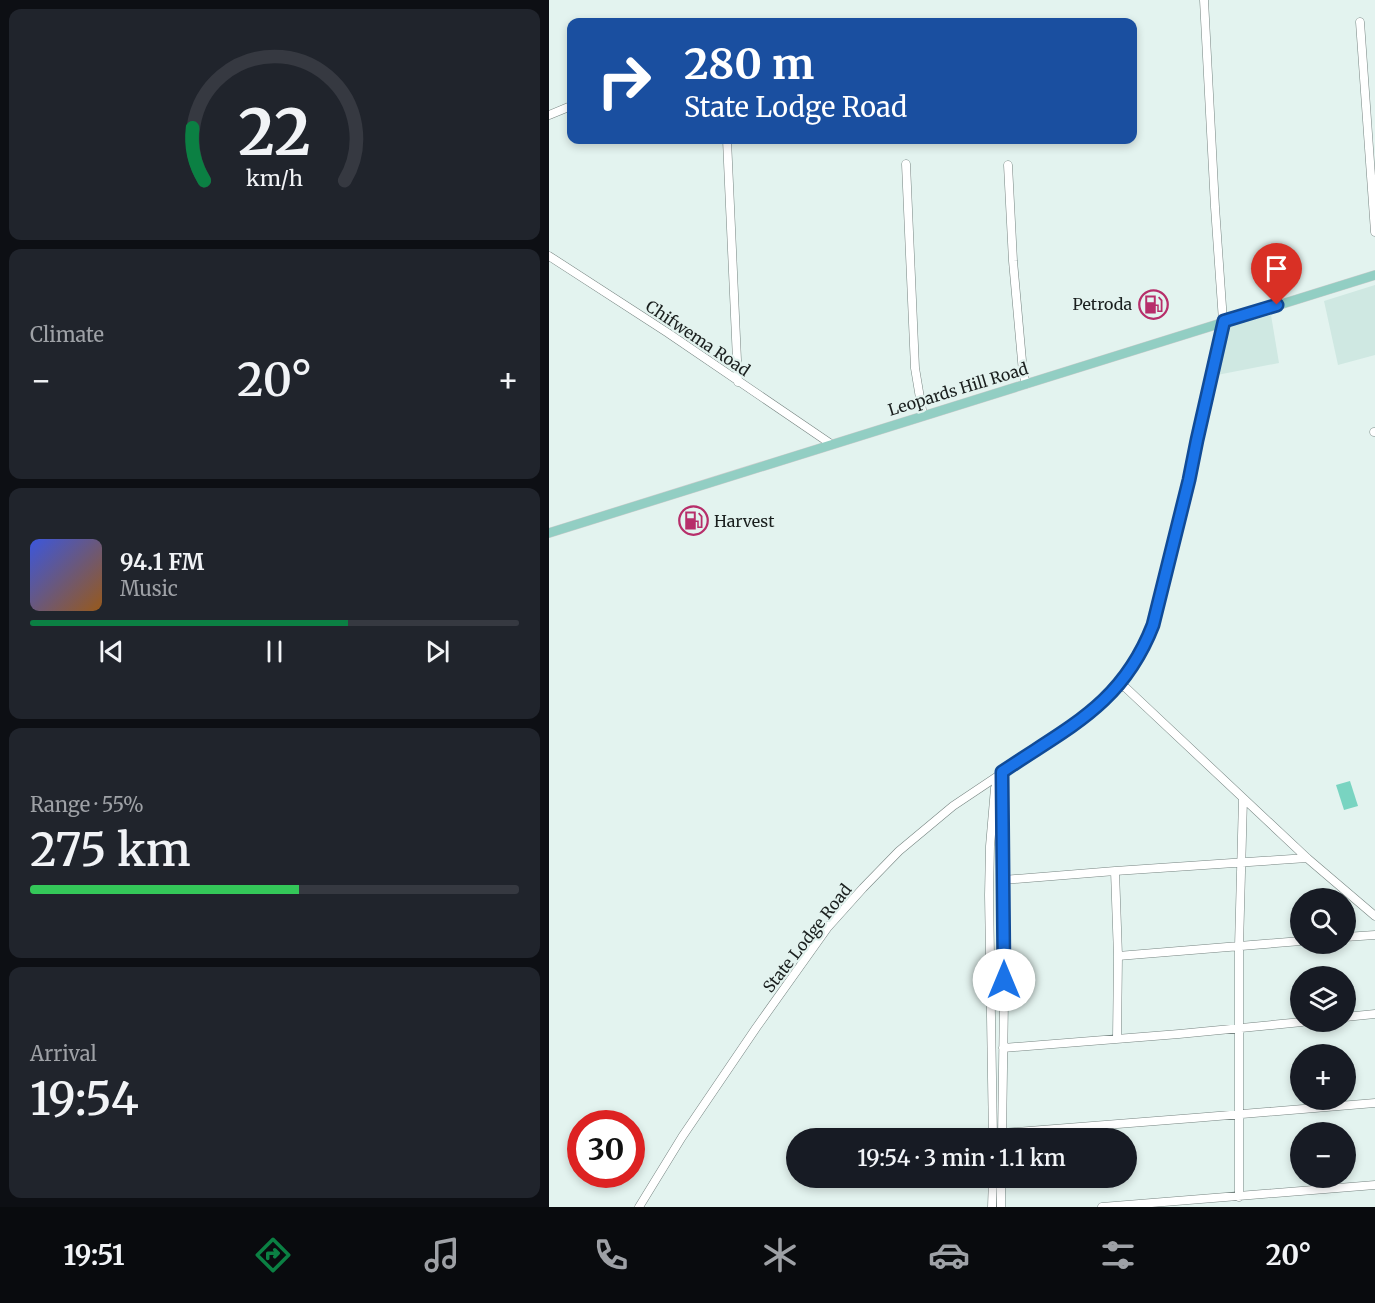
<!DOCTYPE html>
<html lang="en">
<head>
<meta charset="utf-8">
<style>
  :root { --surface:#171b24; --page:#20242c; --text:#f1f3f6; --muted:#9ea1a6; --line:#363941; --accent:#0b8043 }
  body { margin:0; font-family:Merriweather,serif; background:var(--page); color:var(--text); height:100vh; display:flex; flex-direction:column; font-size:22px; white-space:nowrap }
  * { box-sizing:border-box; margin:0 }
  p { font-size:20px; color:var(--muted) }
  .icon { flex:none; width:33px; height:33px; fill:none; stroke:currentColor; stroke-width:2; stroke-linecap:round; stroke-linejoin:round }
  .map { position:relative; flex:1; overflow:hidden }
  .drawer { display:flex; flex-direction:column; gap:9px; padding:9px; background:#0d0f14; width:549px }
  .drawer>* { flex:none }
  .banner { position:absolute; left:18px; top:18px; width:570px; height:126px; border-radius:12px; box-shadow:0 3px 9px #0003; background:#1a4fa0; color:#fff; overflow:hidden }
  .fabs { position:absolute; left:741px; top:888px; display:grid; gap:12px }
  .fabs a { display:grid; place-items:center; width:66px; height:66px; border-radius:50%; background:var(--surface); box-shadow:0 3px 9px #0003; font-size:30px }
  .speed { position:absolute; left:18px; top:1110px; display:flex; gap:12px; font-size:30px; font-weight:700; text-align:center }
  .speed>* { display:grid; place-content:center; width:78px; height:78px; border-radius:50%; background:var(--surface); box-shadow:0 3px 9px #0003; line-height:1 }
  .speed .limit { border:9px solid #d22; background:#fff; color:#111 }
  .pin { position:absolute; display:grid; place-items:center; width:51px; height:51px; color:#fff; margin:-62px -26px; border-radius:50% 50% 50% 0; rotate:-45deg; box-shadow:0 0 6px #0007 }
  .pin .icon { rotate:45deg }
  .me { position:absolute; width:66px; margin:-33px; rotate:0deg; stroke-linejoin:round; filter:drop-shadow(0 0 4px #0008) }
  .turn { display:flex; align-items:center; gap:21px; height:126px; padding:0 18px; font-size:27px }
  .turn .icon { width:78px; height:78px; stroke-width:2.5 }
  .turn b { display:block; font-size:42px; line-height:51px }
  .big { font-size:45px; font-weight:600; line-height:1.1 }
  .drawer .widget { flex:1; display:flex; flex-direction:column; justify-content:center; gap:9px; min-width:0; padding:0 21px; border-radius:12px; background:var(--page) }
  .drawer .dial { align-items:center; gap:0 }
  .dial svg { height:156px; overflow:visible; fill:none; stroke:var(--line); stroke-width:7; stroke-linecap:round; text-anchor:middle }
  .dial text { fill:var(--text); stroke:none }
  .song { display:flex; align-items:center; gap:18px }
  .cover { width:72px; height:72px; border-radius:9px; background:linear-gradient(135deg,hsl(230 70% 55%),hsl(30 70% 35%)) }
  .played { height:6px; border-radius:3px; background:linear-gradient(90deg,var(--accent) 65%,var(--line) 65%) }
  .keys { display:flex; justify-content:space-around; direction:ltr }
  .heat { display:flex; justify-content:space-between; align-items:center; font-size:33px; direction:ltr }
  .charge { height:9px; border-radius:4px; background:linear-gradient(90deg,#34c759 55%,var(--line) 0) }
  .trip { position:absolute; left:237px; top:1128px; width:351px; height:60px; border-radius:30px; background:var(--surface); box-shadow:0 3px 9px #0003; font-weight:600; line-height:60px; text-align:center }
  .menu { display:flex; height:96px; justify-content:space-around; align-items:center; background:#090b0e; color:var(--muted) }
  .menu .icon { width:42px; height:42px }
  .menu .active { color:var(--accent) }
  .menu b { font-size:27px; color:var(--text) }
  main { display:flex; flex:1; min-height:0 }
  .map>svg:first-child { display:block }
  .built { fill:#cfe8e2 }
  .green { fill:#79d4c1 }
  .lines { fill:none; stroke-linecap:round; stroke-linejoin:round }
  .minor-casing { stroke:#768481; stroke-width:9 }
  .major-casing { stroke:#cdcece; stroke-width:10 }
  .minor { stroke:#fff; stroke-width:8 }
  .major { stroke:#92cec3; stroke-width:9 }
  .route-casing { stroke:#114b97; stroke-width:15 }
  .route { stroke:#1a73e8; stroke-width:10 }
  .labels { text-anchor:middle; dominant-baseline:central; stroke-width:4.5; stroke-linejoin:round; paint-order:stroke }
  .poi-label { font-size:16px; fill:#1a1f1e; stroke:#e3f3ef; text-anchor:end }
  .street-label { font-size:16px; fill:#1a1f1e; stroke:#e3f3ef }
</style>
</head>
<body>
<main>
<section class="drawer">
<div class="widget dial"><svg viewBox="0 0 100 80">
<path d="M14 69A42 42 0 1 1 86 69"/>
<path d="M14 69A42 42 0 0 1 8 42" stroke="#0b8043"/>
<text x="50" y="56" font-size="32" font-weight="700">22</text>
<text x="50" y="72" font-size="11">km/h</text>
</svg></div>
<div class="widget"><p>Climate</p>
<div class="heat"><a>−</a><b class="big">20°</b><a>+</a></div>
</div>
<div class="widget">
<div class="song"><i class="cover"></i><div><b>94.1 FM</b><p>Music</p></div></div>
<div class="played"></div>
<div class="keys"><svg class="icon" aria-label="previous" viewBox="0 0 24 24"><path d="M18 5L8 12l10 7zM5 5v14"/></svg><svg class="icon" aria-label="pause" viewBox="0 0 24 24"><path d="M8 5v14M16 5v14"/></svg><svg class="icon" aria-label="next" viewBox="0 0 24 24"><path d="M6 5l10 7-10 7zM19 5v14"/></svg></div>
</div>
<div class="widget"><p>Range · 55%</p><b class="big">275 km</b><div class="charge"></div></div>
<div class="widget"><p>Arrival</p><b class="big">19:54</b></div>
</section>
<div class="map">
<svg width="826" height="1207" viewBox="0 0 826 1207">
  <rect width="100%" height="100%" fill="#e3f3ef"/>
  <path class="built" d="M826,285V355L789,365L775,301Z
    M722,315L730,363L668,375L680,326Z"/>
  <path class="green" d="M801,781L809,806L795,810L787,785Z"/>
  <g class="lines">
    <defs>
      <path id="minor" d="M811,22L826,232
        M0,115L22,106
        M178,140L189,382
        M357,164L366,368L374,416
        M459,165L464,261L474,372L477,384
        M0,256L119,333L282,444
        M825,432H826
        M570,685L577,688L758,858L826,916
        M566,871L569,956L568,1039
        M454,880L566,871L758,858
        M796,937L826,935
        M569,956L752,941
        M796,1017L826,1014
        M454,1048L630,1034L753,1022
        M453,1133C577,1123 702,1114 826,1103
        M444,1138L440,895L441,846L446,788L452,774
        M453,1138L455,1000L453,777
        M690,1197V946L694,799
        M90,1207L133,1137L207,1028L279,927L314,888L350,851L404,806L522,727L549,706L585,666L596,646L604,625L637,496L674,321L666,207L655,0
        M443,1207L444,1178
        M452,1207V1178
        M553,1207L826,1185"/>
      <path id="major" d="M0,533L826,275"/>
    </defs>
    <use href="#minor" class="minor-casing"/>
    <use href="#major" class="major-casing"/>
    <use href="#minor" class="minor"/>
    <use href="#major" class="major"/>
  </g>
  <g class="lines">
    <defs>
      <path id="route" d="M455,980L453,772C519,727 573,705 604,625L640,480L648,440L675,321L728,305"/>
    </defs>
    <use href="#route" class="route-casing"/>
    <use href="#route" class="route"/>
  </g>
  <defs>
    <symbol id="fuel-ring" viewBox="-11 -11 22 22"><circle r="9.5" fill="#e3f3ef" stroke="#b72e6a" stroke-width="1.5"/><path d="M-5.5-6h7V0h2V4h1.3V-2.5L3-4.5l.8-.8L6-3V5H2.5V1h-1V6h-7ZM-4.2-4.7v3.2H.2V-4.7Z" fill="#b72e6a"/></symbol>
  </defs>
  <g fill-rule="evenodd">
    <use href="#fuel-ring" x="588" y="288" width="33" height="33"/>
    <use href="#fuel-ring" x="128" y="504" width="33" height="33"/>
  </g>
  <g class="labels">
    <g class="poi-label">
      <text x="583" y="304">Petroda</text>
      <text x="165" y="521" text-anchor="start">Harvest</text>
    </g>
    <g class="street-label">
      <text transform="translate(149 338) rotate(34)">Chifwema Road</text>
      <text transform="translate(409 389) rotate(-17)">Leopards Hill Road</text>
      <text transform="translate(258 938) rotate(-52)">State Lodge Road</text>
    </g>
  </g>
</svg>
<div class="fabs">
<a><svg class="icon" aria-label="search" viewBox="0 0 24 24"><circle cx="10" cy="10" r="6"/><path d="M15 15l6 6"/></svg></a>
<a><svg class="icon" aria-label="layers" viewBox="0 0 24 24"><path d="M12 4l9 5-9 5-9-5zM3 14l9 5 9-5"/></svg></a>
<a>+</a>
<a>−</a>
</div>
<div class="speed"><div class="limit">30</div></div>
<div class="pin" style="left:728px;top:305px;background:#d93025"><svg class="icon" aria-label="arrive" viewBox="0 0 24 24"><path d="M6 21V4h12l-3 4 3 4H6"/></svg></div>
<svg class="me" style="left:455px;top:980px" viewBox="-20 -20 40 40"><circle r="19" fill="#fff"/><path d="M0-13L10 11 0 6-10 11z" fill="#1a73e8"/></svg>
<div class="trip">19:54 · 3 min · 1.1 km</div>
<div class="banner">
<div class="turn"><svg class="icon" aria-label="right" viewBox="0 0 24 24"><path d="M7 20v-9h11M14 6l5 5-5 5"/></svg><div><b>280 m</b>State Lodge Road</div></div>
</div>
</div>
</main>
<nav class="menu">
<b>19:51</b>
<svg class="icon active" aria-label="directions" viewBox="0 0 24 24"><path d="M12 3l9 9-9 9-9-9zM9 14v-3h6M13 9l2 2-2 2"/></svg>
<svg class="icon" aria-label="music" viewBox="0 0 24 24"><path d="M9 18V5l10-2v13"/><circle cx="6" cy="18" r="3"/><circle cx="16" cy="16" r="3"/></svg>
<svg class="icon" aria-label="phone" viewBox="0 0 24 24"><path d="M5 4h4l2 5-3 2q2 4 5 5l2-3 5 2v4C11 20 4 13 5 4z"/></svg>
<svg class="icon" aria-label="climate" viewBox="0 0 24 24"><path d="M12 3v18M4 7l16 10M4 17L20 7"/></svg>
<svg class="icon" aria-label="car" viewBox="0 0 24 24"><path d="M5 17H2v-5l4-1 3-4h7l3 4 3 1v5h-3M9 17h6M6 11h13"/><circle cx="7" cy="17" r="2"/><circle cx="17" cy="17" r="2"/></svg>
<svg class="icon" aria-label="filters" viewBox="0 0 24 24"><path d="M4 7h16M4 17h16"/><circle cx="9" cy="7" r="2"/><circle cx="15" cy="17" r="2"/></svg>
<b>20°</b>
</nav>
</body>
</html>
